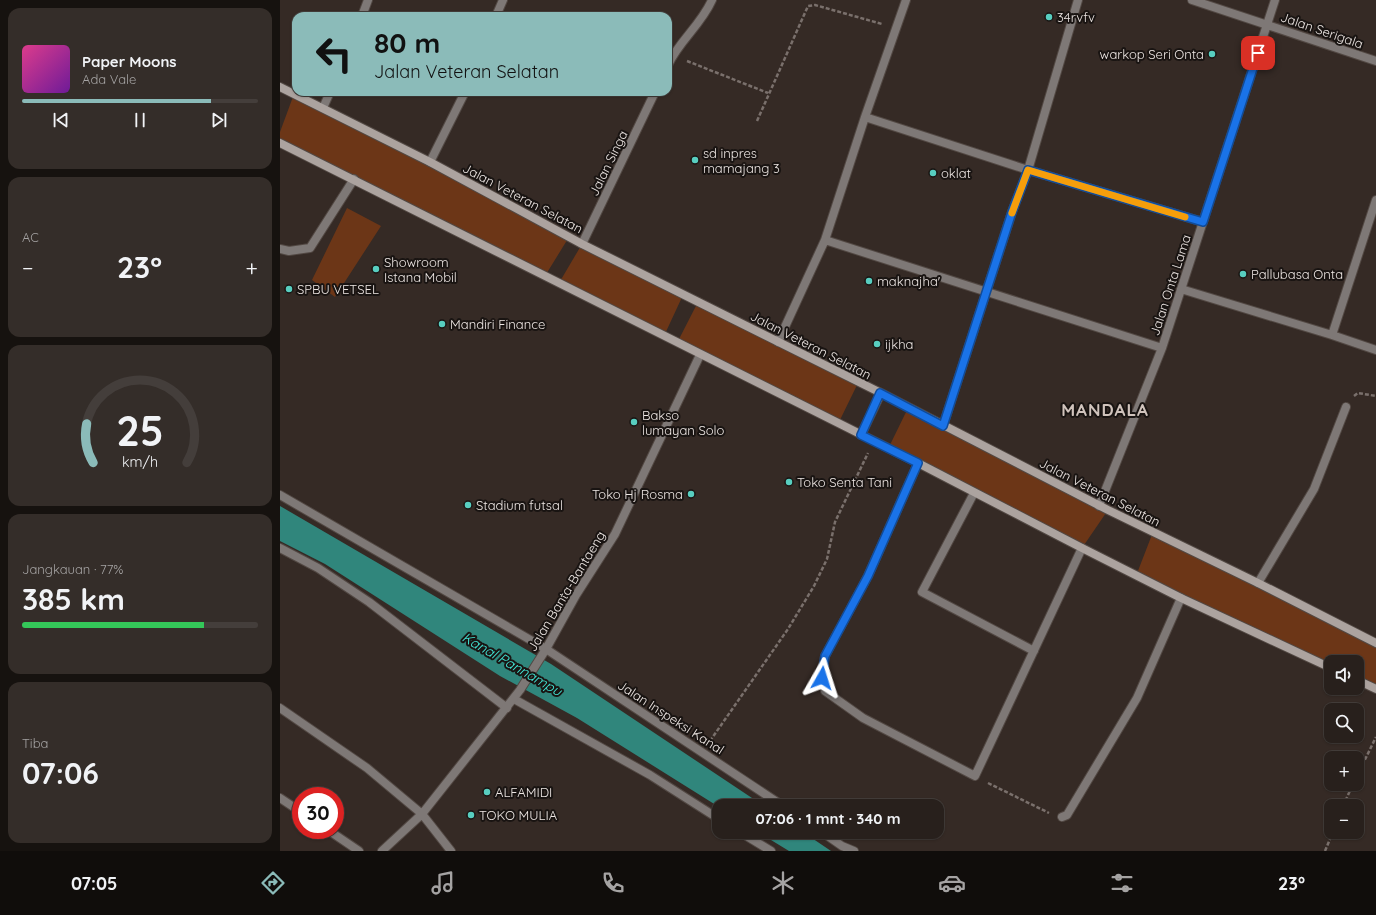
<!DOCTYPE html>
<html lang="id">
<head>
<meta charset="utf-8">
<style>
  :root { --surface:#28201c; --page:#342d29; --text:#f1f3f6; --muted:#a5a3a3; --line:#443e3b; --accent:#8bbbb9 }
  body { margin:0; font-family:Quicksand,sans-serif; background:var(--page); color:var(--text); height:100vh; display:flex; flex-direction:column; font-size:15px; white-space:nowrap }
  * { box-sizing:border-box; margin:0 }
  p { font-size:13px; color:var(--muted) }
  .icon { flex:none; width:22px; height:22px; fill:none; stroke:currentColor; stroke-width:2; stroke-linecap:round; stroke-linejoin:round }
  .map { position:relative; flex:1; overflow:hidden }
  .drawer { display:flex; flex-direction:column; gap:8px; padding:8px; background:#16120f; width:280px }
  .drawer>* { flex:none }
  .top-card { position:absolute; left:12px; top:12px; width:380px; height:84px; border-radius:12px; box-shadow:0 1px 3px #0004,0 0 0 1px var(--line); background:#8bbbb9; color:#111; overflow:hidden }
  .tools { position:absolute; left:1044px; top:655px; display:grid; gap:8px }
  .tools a { display:grid; place-items:center; width:40px; height:40px; border-radius:8px; background:var(--surface); box-shadow:0 1px 3px #0004,0 0 0 1px var(--line); font-size:20px }
  .speed { position:absolute; left:12px; top:787px; display:flex; gap:8px; font-size:20px; font-weight:700; text-align:center }
  .speed>* { display:grid; place-content:center; width:52px; height:52px; border-radius:50%; background:var(--surface); box-shadow:0 1px 3px #0004,0 0 0 1px var(--line); line-height:1 }
  .speed .limit { border:6px solid #d22; background:#fff; color:#111 }
  .pin { position:absolute; display:grid; place-items:center; width:34px; height:34px; color:#fff; margin:-17px; border-radius:8px; box-shadow:0 2px 6px #0006 }
  .me { position:absolute; width:44px; margin:-22px; rotate:6deg; stroke-linejoin:round; filter:drop-shadow(0 0 3px #0008) }
  .turn { display:flex; align-items:center; gap:14px; height:84px; padding:0 16px; font-size:18px }
  .turn .icon { width:52px; height:52px; stroke-width:2.5 }
  .turn b { display:block; font-size:28px; line-height:34px }
  .big { font-size:30px; font-weight:800; line-height:1.1 }
  .drawer .widget { flex:1; display:flex; flex-direction:column; justify-content:center; gap:6px; min-width:0; padding:0 14px; border-radius:12px; background:var(--page) }
  .drawer .dial { align-items:center; gap:0 }
  .dial svg { height:104px; overflow:visible; fill:none; stroke:var(--line); stroke-width:7; stroke-linecap:round; text-anchor:middle }
  .dial text { fill:var(--text); stroke:none }
  .song { display:flex; align-items:center; gap:12px }
  .cover { width:48px; height:48px; border-radius:6px; background:linear-gradient(135deg,hsl(330 70% 55%),hsl(280 70% 35%)) }
  .played { height:4px; border-radius:2px; background:linear-gradient(90deg,var(--accent) 80%,var(--line) 80%) }
  .keys { display:flex; justify-content:space-around; direction:ltr }
  .heat { display:flex; justify-content:space-between; align-items:center; font-size:22px; direction:ltr }
  .charge { height:6px; border-radius:3px; background:linear-gradient(90deg,#34c759 77%,var(--line) 0) }
  .trip { position:absolute; left:432px; top:799px; width:232px; height:40px; border-radius:12px; background:var(--surface); box-shadow:0 1px 3px #0004,0 0 0 1px var(--line); font-weight:800; line-height:40px; text-align:center }
  .tabs { display:flex; height:64px; justify-content:space-around; align-items:center; background:#100d0b; color:var(--muted) }
  .tabs .icon { width:28px; height:28px }
  .tabs .current { color:var(--accent) }
  .tabs b { font-size:18px; color:var(--text) }
  main { display:flex; flex:1; min-height:0 }
  .map>svg:first-child { display:block }
  .green { fill:#6c3617 }
  .water { fill:#30867c }
  .lines { fill:none; stroke-linecap:round; stroke-linejoin:round }
  .service-casing { stroke:#524843; stroke-width:10 }
  .minor-casing { stroke:#524843; stroke-width:10 }
  .tertiary-casing { stroke:#524843; stroke-width:10 }
  .secondary-casing { stroke:#524843; stroke-width:10 }
  .path { stroke:#7a706c; stroke-width:2.5; stroke-dasharray:4 2; stroke-linecap:butt }
  .service { stroke:#7e7876; stroke-width:8 }
  .minor { stroke:#7e7876; stroke-width:8 }
  .tertiary { stroke:#7e7876; stroke-width:8 }
  .secondary { stroke:#aca39f; stroke-width:8 }
  .route-casing { stroke:#114b97; stroke-width:10 }
  .route { stroke:#1a73e8; stroke-width:7 }
  .slow { stroke:#f59e0b; stroke-width:7 }
  .poi-dot { fill:#58cec0; stroke:#191412; stroke-width:1.5 }
  .labels { text-anchor:middle; dominant-baseline:central; stroke-width:4; stroke-linejoin:round; paint-order:stroke }
  .poi-label { font-size:13px; fill:#ede6e3; stroke:#191412; text-anchor:start }
  .street-label { font-size:13px; fill:#ede6e3; stroke:#191412 }
  .water-label { font-size:14px; font-style:italic; fill:#42e6d6; stroke:#191412 }
  .district-label { font-size:17px; font-weight:bold; letter-spacing:1px; fill:#d0c3bc; stroke:#191412 }
</style>
</head>
<body>
<main>
<section class="drawer">
<div class="widget">
<div class="song"><i class="cover"></i><div><b>Paper Moons</b><p>Ada Vale</p></div></div>
<div class="played"></div>
<div class="keys"><svg class="icon" aria-label="previous" viewBox="0 0 24 24"><path d="M18 5L8 12l10 7zM5 5v14"/></svg><svg class="icon" aria-label="pause" viewBox="0 0 24 24"><path d="M8 5v14M16 5v14"/></svg><svg class="icon" aria-label="next" viewBox="0 0 24 24"><path d="M6 5l10 7-10 7zM19 5v14"/></svg></div>
</div>
<div class="widget"><p>AC</p>
<div class="heat"><a>−</a><b class="big">23°</b><a>+</a></div>
</div>
<div class="widget dial"><svg viewBox="0 0 100 80">
<path d="M14 69A42 42 0 1 1 86 69"/>
<path d="M14 69A42 42 0 0 1 9 39" stroke="#8bbbb9"/>
<text x="50" y="56" font-size="32" font-weight="700">25</text>
<text x="50" y="72" font-size="11">km/h</text>
</svg></div>
<div class="widget"><p>Jangkauan · 77%</p><b class="big">385 km</b><div class="charge"></div></div>
<div class="widget"><p>Tiba</p><b class="big">07:06</b></div>
</section>
<div class="map">
<svg width="1096" height="851" viewBox="0 0 1096 851">
  <rect width="100%" height="100%" fill="#352a25"/>
  <path class="green" d="M14,94L289,237L265,276L0,143V132Z
    M67,208L101,226L55,297L32,280Z
    M302,244L403,295L384,336L279,283Z
    M418,302L578,383L558,424L397,343Z
    M628,408L828,510L802,548L608,449Z
    M873,532L1096,641V689L1077,680V662H1051V668L856,576Z"/>
  <path class="water" d="M0,506L271,664L484,806L439,807L297,718L220,676L45,564L0,541Z
    M478,832H523L551,851H509Z"/>
  <g class="lines">
    <defs>
      <path id="service" d="M0,249L9,251L30,248L74,179"/>
      <path id="minor" d="M912,0L1096,61
        M82,16L88,0
        M216,16L223,0
        M388,65C399,41 421,25 432,0
        M43,108L50,92
        M585,117L748,170L923,222
        M150,162L185,92
        M545,240L882,348
        M302,244L375,92
        M901,289L1052,335L1096,200
        M1052,335L1096,350
        M498,342L545,240L585,117L626,0
        M663,426L732,212L748,170L798,0
        M638,463L588,576L545,656C542,668 541,679 545,691L583,718L695,776L802,548
        M694,493L642,592L754,651
        M0,495L266,649L503,806
        M819,506L882,348L995,0
        M0,548L38,568L89,602L227,708
        M978,583L1034,489L1066,407
        M234,699L370,775L439,819
        M0,708L87,768L142,814
        M0,798L21,812
        M782,817L787,815L857,698L901,598
        M48,830L79,851
        M460,832L491,851
        M542,832L562,846L574,851"/>
      <path id="tertiary" d="M142,814L171,851
        M102,851L142,814L240,690L266,649L296,595L335,534L420,355"/>
      <path id="secondary" d="M0,87L150,162L302,244L601,393L828,510L978,583L1096,643
        M0,143L638,463L802,548L901,598L1051,668
        M581,435L601,393
        M1077,680L1096,689"/>
    </defs>
    <use href="#service" class="service-casing"/>
    <use href="#minor" class="minor-casing"/>
    <use href="#tertiary" class="tertiary-casing"/>
    <use href="#secondary" class="secondary-casing"/>
    <path class="path" d="M407,61L488,93
      M477,121L528,6L535,5L602,24
      M1074,396L1078,393L1096,396
      M430,741L508,629L534,586L547,559L555,522L588,453
      M1077,776L1096,737
      M708,783L769,813
      M1063,806L1073,784
      M1045,851L1053,832"/>
    <use href="#service" class="service"/>
    <use href="#minor" class="minor"/>
    <use href="#tertiary" class="tertiary"/>
    <use href="#secondary" class="secondary"/>
  </g>
  <g class="lines">
    <defs>
      <path id="route" d="M542,678L545,656L588,576L638,463L581,435L600,393L663,426L732,212L748,170L923,222L978,53"/>
    </defs>
    <use href="#route" class="route-casing"/>
    <use href="#route" class="route"/>
    <path class="slow" d="M732,213L748,170L905,217"/>
  </g>
  <g class="poi-dot">
    <circle cx="769" cy="17" r="4"/>
    <circle cx="932" cy="54" r="4"/>
    <circle cx="415" cy="160" r="4"/>
    <circle cx="653" cy="173" r="4"/>
    <circle cx="96" cy="269" r="4"/>
    <circle cx="963" cy="274" r="4"/>
    <circle cx="589" cy="281" r="4"/>
    <circle cx="9" cy="289" r="4"/>
    <circle cx="162" cy="324" r="4"/>
    <circle cx="597" cy="344" r="4"/>
    <circle cx="354" cy="422" r="4"/>
    <circle cx="509" cy="482" r="4"/>
    <circle cx="411" cy="494" r="4"/>
    <circle cx="188" cy="505" r="4"/>
    <circle cx="207" cy="792" r="4"/>
    <circle cx="191" cy="815" r="4"/>
  </g>
  <g class="labels">
    <g class="poi-label">
      <text x="777" y="17">34rvfv</text>
      <text x="924" y="54" text-anchor="end">warkop Seri Onta</text>
      <text x="423" y="153">sd inpres<tspan x="423" dy="15">mamajang 3</tspan></text>
      <text x="661" y="173">oklat</text>
      <text x="104" y="262">Showroom<tspan x="104" dy="15">Istana Mobil</tspan></text>
      <text x="971" y="274">Pallubasa Onta</text>
      <text x="597" y="281">maknajha'</text>
      <text x="17" y="289">SPBU VETSEL</text>
      <text x="170" y="324">Mandiri Finance</text>
      <text x="605" y="344">ijkha</text>
      <text x="362" y="415">Bakso<tspan x="362" dy="15">lumayan Solo</tspan></text>
      <text x="517" y="482">Toko Senta Tani</text>
      <text x="403" y="494" text-anchor="end">Toko Hj Rosma</text>
      <text x="196" y="505">Stadium futsal</text>
      <text x="215" y="792">ALFAMIDI</text>
      <text x="199" y="815">TOKO MULIA</text>
    </g>
    <g class="street-label">
      <text transform="translate(1042 30) rotate(19)">Jalan Serigala</text>
      <text transform="translate(328 163) rotate(-64)">Jalan Singa</text>
      <text transform="translate(243 198) rotate(28)">Jalan Veteran Selatan</text>
      <text transform="translate(890 285) rotate(-72)">Jalan Onta Lama</text>
      <text transform="translate(531 345) rotate(27)">Jalan Veteran Selatan</text>
      <text transform="translate(820 492) rotate(27)">Jalan Veteran Selatan</text>
      <text transform="translate(286 591) rotate(-59)">Jalan Banta-Bantaeng</text>
      <text transform="translate(391 717) rotate(33)">Jalan Inspeksi Kanal</text>
    </g>
    <g class="water-label">
      <text transform="translate(232 664) rotate(30)">Kanal Pannampu</text>
    </g>
    <g class="district-label">
      <text x="825" y="409">MANDALA</text>
    </g>
  </g>
</svg>
<div class="tools">
<a><svg class="icon" aria-label="sound" viewBox="0 0 24 24"><path d="M4 9h4l5-4v14l-5-4H4zM17 9q2 3 0 6"/></svg></a>
<a><svg class="icon" aria-label="search" viewBox="0 0 24 24"><circle cx="10" cy="10" r="6"/><path d="M15 15l6 6"/></svg></a>
<a>+</a>
<a>−</a>
</div>
<div class="speed"><div class="limit">30</div></div>
<div class="pin" style="left:978px;top:53px;background:#d93025"><svg class="icon" aria-label="arrive" viewBox="0 0 24 24"><path d="M6 21V4h12l-3 4 3 4H6"/></svg></div>
<svg class="me" style="left:542px;top:678px" viewBox="-20 -20 40 40"><path d="M0-17L14 15 0 8-14 15z" fill="#1a73e8" stroke="#fff" stroke-width="4"/></svg>
<div class="trip">07:06 · 1 mnt · 340 m</div>
<div class="top-card">
<div class="turn"><svg class="icon" aria-label="left" viewBox="0 0 24 24"><path d="M17 20v-9H6M10 6l-5 5 5 5"/></svg><div><b>80 m</b>Jalan Veteran Selatan</div></div>
</div>
</div>
</main>
<nav class="tabs">
<b>07:05</b>
<svg class="icon current" aria-label="directions" viewBox="0 0 24 24"><path d="M12 3l9 9-9 9-9-9zM9 14v-3h6M13 9l2 2-2 2"/></svg>
<svg class="icon" aria-label="music" viewBox="0 0 24 24"><path d="M9 18V5l10-2v13"/><circle cx="6" cy="18" r="3"/><circle cx="16" cy="16" r="3"/></svg>
<svg class="icon" aria-label="phone" viewBox="0 0 24 24"><path d="M5 4h4l2 5-3 2q2 4 5 5l2-3 5 2v4C11 20 4 13 5 4z"/></svg>
<svg class="icon" aria-label="climate" viewBox="0 0 24 24"><path d="M12 3v18M4 7l16 10M4 17L20 7"/></svg>
<svg class="icon" aria-label="car" viewBox="0 0 24 24"><path d="M5 17H2v-5l4-1 3-4h7l3 4 3 1v5h-3M9 17h6M6 11h13"/><circle cx="7" cy="17" r="2"/><circle cx="17" cy="17" r="2"/></svg>
<svg class="icon" aria-label="filters" viewBox="0 0 24 24"><path d="M4 7h16M4 17h16"/><circle cx="9" cy="7" r="2"/><circle cx="15" cy="17" r="2"/></svg>
<b>23°</b>
</nav>
</body>
</html>
